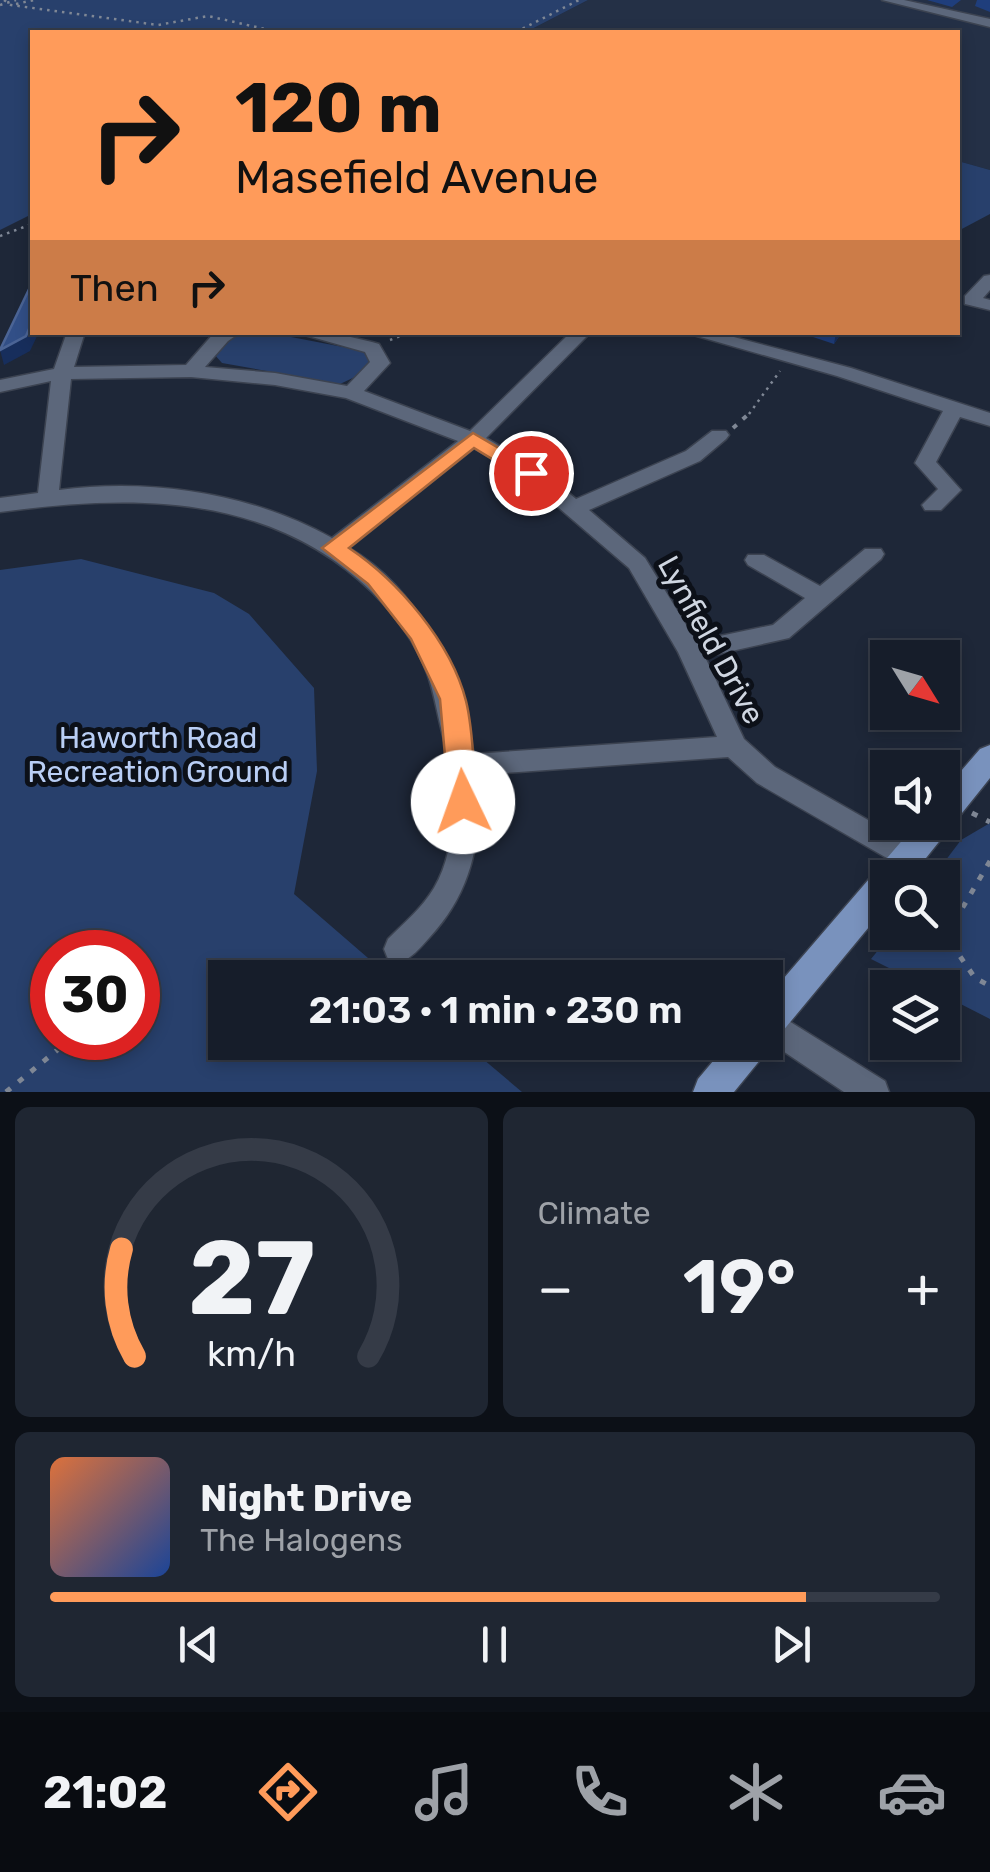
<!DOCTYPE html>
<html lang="en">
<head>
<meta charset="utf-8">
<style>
  :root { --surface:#161d2a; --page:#1f2632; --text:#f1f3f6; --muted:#9ea2a8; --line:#353b47; --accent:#ff9b5a }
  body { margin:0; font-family:Rubik,sans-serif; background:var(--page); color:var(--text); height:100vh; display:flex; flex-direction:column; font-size:38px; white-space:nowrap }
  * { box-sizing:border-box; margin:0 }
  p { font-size:32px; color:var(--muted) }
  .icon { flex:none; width:55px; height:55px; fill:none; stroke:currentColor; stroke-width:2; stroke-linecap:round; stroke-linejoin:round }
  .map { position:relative; height:1092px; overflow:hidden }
  .sheet { display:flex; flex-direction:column; gap:15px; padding:15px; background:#0c1017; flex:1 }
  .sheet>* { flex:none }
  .top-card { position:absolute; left:30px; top:30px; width:930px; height:305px; border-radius:0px; box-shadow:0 5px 15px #0003,0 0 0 2px var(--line); background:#ff9b5a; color:#111; overflow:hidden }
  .needle { width:65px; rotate:127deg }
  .buttons { position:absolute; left:870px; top:640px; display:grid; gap:20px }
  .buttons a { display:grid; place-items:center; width:90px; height:90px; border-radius:0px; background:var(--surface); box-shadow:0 5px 15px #0003,0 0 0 2px var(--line); font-size:50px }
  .speed { position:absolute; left:30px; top:930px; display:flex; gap:20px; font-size:50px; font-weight:700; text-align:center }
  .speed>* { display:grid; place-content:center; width:130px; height:130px; border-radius:50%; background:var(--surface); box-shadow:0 5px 15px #0003,0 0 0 2px var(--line); line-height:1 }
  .speed .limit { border:15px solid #d22; background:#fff; color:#111 }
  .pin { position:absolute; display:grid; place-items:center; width:85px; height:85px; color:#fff; margin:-42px; border:5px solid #fff; border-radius:50%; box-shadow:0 2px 10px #0007 }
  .me { position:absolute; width:110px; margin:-55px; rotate:357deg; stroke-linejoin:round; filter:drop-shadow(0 0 8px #0008) }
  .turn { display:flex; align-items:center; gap:35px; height:210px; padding:0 40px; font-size:45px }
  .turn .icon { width:130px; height:130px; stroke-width:2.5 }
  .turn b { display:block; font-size:70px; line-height:85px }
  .then { display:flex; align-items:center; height:95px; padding:0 40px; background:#0003; gap:20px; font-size:38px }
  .big { font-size:75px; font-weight:600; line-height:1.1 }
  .sheet .card { flex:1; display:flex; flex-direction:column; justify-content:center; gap:15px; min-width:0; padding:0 35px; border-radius:15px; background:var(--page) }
  .sheet .dial { align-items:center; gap:0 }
  .dial svg { height:260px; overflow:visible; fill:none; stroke:var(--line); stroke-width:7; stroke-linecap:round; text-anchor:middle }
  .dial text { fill:var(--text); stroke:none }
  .song { display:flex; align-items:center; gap:30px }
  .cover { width:120px; height:120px; border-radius:15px; background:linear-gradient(135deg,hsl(20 70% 55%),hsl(220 70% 35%)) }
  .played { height:10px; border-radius:5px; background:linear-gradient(90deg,var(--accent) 85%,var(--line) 85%) }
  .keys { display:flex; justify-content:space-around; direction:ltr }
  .heat { display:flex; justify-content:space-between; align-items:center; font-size:55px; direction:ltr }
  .sheet .tiles { flex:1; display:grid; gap:15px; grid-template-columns:1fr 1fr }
  .card:last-child { grid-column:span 2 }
  .trip { position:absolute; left:208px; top:960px; width:575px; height:100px; border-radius:0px; background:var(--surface); box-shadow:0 5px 15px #0003,0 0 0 2px var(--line); font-weight:600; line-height:100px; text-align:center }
  .tab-bar { display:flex; height:160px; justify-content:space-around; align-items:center; background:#090c11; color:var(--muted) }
  .tab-bar .icon { width:70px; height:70px }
  .tab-bar .active { color:var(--accent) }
  .tab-bar b { font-size:45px; color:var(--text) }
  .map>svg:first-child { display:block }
  .built { fill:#243046 }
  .green { fill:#28406c; fill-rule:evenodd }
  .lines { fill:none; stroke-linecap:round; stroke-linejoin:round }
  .minor-casing { stroke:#3c4351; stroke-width:3 }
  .major-casing { stroke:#3c4351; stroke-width:3 }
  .path-far2 { stroke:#7f8795; stroke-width:2.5; stroke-dasharray:2.5 5; stroke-linecap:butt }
  .path-far1 { stroke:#7f8795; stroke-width:4; stroke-dasharray:5 8; stroke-linecap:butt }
  .path { stroke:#7f8795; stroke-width:5; stroke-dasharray:6 10; stroke-linecap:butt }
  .minor { fill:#5c677b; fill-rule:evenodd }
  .major { fill:#7992bd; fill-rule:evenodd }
  .wall { fill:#1f3e7c }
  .shaded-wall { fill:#172e5c }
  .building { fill:#324f87; stroke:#4b6495; stroke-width:2.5 }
  .route { fill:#ff9b5a; stroke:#a6653a; stroke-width:2.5 }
  .labels { text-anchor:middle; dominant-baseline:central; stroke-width:10; stroke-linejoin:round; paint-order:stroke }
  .street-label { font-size:30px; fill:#cfd6e1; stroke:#0c1018 }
  .park-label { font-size:30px; fill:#b9cef5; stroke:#0c1018 }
</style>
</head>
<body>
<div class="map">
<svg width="990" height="1092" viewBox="0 0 990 1092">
  <rect width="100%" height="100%" fill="#1e2738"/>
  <path class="built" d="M588,0H990V170L958,161V32H526Z"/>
  <path class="green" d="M0,0H588L526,32H32V214L0,230Z
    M958,161L990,170V214L958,231Z
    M265,332L364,351L370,364L359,375L340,384L222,363L214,354C230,335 241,333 265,332Z
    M81,559L214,593L249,614L314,688L317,771L294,894L390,977L225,978V1042L464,1043L522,1092H0V570ZM138,952V1038H52V952Z
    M990,823V1019L943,995L942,988L927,987L871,959L892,933L942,932V878L933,877L961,840Z"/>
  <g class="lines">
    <defs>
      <path id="minor" d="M882,0H904L990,19V27Z
        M990,275V290L983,298L990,300V310L965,304V296L984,276Z
        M67,332H85L74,367L186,365L214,333L241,332L228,341L205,367L275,373L347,386L370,362L365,352L294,332H329L372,342L379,344L390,363L364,391L470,431L571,332H591L486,438L538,468L576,499L686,451L712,431H726L729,435L726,439L700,461L589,510L645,558L696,641L773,625L805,598L748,565L745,560L748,555H764L820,586L865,549H881L884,554L881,559L789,638L705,657L744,739L775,767L919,849L923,857L919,865L909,869L899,865L757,783L728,757L477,775C483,836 473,891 429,938C420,948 412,958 399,963L388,959L384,949L388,939C404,923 422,908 434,888C460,844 455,779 442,732C437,713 434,692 427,673C416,643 394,614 372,592C269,492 133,494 0,512V498L38,493L51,381L0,392V380L54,369ZM191,377L275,385L346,398L458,441L332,538C251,493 151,478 59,490L71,379ZM474,448L524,478L629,568L678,652L717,737L474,754C458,676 421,589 349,548Z
        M683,332H715L851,368L990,413V426L960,417L936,462L961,490L941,510H925L922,505L938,489L915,463L943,411L837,376Z
        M768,1008L885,1081L889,1092H844L765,1039V1009Z"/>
      <path id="major" d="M990,745V778L910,878H888V904L777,1038L769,1041L765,1054L734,1092H693L698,1079L729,1042H765V1000L918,822H942V793L980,749Z"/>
    </defs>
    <use href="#minor" class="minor-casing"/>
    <use href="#major" class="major-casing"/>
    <path class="path-far2" d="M4,0L11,5L158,25L208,16L278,32
      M16,4L34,0
      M0,5L16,0
      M516,32L579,0
      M0,236L32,224
      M390,340L411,332
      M749,414L780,371"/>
    <path class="path-far1" d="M733,428L752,411"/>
    <path class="path" d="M972,813L990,822
      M990,861L946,936L975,978L990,986
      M905,932L946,936
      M6,1092L72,1038"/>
    <use href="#minor" class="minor"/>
    <use href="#major" class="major"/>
  </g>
  <path class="wall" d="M927,0H961L952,7Z
    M977,0H990V12L975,6Z
    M798,332H842L834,344Z"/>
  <path class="shaded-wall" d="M32,322V332H39L30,351L4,365L0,350Z
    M836,332H842L834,344Z"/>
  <path class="building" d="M32,283V322L26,336L0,350Z"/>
  <path class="route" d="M473,433L542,473L531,480L523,478L474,448L349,548C398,581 451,642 466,701C474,733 473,770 477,802L473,810H453L449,802L440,699L411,639L368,584L322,548Z"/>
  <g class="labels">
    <g class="street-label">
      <text transform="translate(711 640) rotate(61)">Lynfield Drive</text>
    </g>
    <g class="park-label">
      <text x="158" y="738">Haworth Road<tspan x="158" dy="34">Recreation Ground</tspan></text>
    </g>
  </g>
</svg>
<div class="buttons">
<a><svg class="needle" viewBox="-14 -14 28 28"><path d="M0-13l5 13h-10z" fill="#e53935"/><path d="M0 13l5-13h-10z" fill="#9ea2a8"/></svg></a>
<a><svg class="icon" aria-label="sound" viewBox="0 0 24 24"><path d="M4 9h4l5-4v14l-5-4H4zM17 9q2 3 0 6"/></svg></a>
<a><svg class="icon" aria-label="search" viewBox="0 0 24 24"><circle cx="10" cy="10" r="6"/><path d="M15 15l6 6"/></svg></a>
<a><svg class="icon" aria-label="layers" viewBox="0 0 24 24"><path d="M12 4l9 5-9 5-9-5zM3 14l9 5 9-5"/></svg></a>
</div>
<div class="speed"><div class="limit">30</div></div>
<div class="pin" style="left:531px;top:473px;background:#d93025"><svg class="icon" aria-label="arrive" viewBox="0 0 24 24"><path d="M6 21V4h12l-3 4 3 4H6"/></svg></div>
<svg class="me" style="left:463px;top:802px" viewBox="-20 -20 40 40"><circle r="19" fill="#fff"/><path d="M0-13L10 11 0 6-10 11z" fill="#ff9b5a"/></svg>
<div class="trip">21:03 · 1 min · 230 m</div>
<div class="top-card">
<div class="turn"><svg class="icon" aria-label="right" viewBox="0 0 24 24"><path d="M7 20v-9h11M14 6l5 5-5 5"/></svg><div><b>120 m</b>Masefield Avenue</div></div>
<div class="then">Then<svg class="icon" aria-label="right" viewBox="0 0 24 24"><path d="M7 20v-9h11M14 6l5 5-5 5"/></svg></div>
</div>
</div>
<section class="sheet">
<div class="tiles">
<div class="card dial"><svg viewBox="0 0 100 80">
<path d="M14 69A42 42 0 1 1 86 69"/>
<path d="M14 69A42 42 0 0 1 10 36" stroke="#ff9b5a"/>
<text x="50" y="56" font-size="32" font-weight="700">27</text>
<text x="50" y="72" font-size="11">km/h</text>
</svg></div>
<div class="card"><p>Climate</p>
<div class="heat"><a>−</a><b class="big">19°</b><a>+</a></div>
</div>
<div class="card">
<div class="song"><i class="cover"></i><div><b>Night Drive</b><p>The Halogens</p></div></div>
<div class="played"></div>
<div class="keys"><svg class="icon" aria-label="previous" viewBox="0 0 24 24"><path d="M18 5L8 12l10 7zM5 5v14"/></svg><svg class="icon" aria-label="pause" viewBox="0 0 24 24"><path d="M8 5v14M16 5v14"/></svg><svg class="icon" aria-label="next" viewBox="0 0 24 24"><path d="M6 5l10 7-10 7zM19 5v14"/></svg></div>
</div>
</div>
</section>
<nav class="tab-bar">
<b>21:02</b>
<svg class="icon active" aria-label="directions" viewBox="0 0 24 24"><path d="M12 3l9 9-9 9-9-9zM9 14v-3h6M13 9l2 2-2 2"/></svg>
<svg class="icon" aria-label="music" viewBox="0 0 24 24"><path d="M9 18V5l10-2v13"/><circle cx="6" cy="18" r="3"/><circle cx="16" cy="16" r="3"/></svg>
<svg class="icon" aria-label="phone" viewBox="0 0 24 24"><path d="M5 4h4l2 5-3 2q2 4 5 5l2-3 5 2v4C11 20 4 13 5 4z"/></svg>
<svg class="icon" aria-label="climate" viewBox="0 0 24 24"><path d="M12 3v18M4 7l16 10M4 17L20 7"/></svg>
<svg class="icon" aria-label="car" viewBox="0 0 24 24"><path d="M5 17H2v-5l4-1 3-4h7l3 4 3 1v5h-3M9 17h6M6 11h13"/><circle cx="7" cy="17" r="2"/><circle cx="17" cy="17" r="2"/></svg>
</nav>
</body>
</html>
